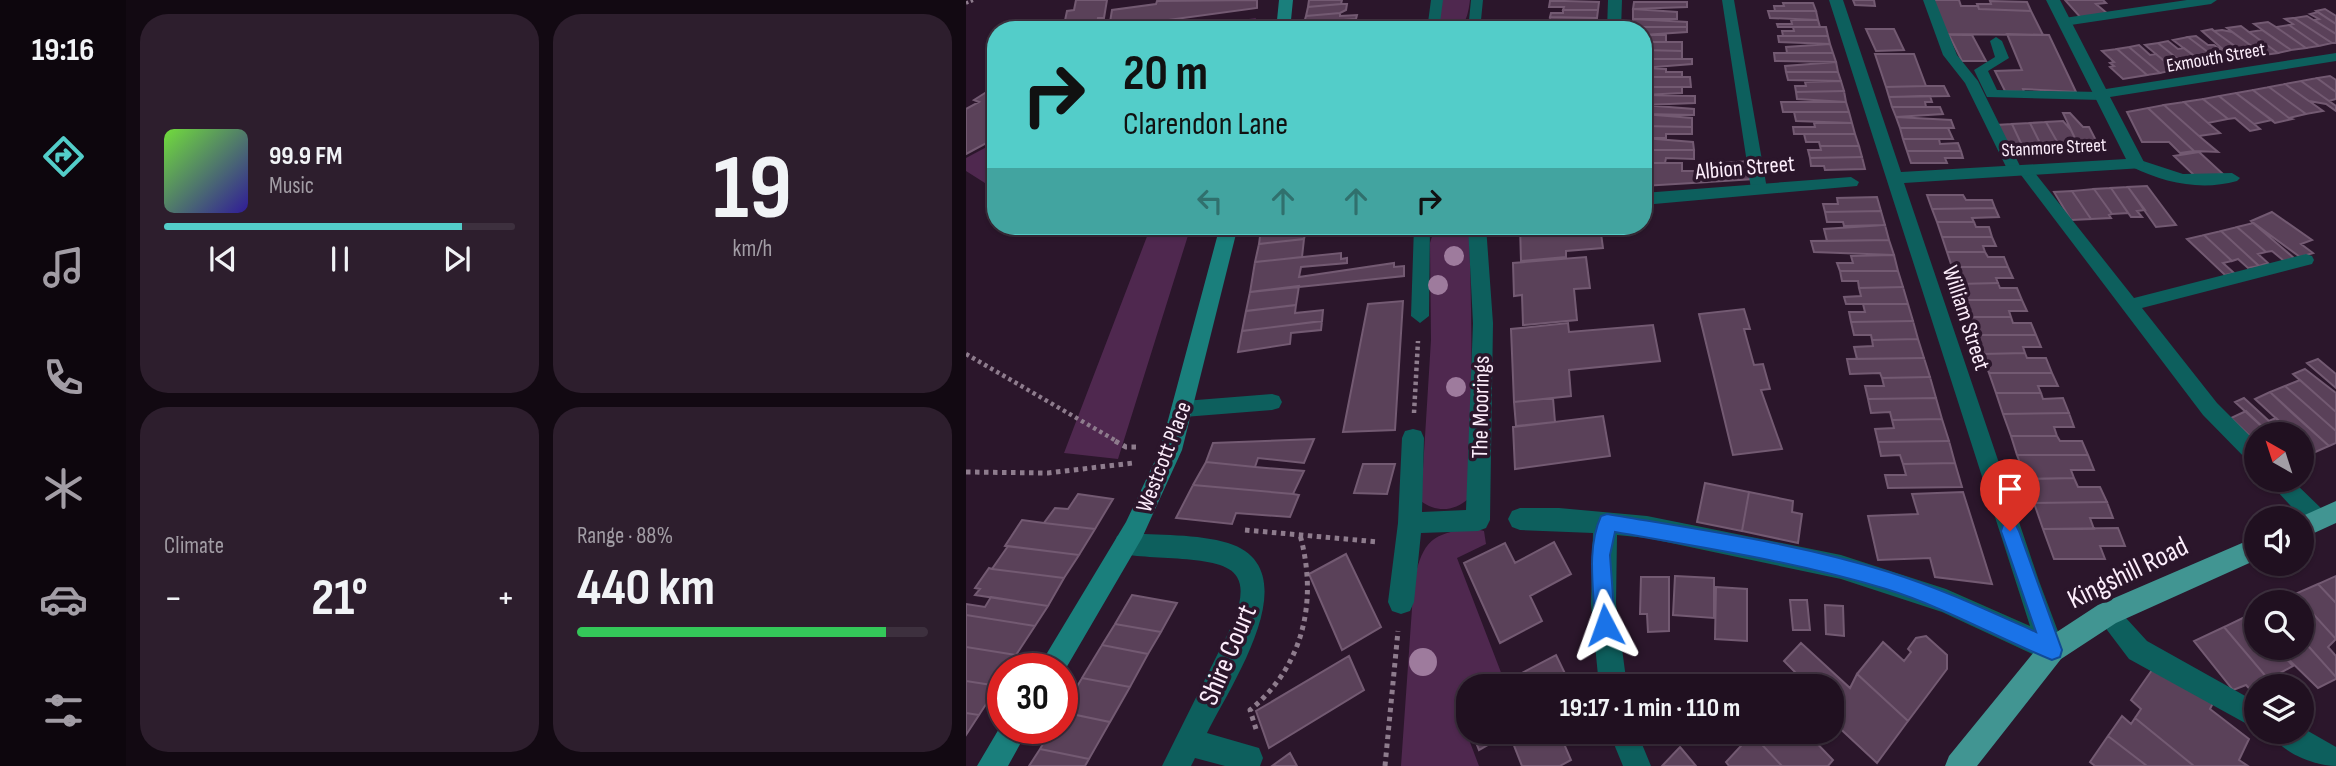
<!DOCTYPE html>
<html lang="en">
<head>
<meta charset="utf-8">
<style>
  :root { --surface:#201020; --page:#2d1e2d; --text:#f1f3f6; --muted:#a29da5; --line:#3d303e; --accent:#53cdc9 }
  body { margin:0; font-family:"Sofia Sans Condensed",sans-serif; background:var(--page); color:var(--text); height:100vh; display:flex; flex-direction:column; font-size:26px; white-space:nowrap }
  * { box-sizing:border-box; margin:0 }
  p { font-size:23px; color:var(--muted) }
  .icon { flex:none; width:38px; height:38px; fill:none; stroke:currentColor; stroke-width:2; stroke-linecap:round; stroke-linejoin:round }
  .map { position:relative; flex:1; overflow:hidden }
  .details { display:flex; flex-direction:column; gap:14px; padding:14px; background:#120912; width:840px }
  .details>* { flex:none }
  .guide { position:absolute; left:21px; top:21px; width:665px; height:214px; border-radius:28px; box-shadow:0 2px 5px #0004,0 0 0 2px var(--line); background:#53cdc9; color:#111; overflow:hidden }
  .needle { width:46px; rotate:321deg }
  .buttons { position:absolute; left:1278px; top:422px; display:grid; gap:14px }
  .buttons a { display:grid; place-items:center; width:70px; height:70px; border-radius:50%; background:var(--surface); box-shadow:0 2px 5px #0004,0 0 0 2px var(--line); font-size:35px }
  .speed { position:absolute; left:21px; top:653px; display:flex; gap:14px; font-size:35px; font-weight:700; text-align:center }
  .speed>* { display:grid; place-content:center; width:91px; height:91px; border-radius:50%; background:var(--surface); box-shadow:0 2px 5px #0004,0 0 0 2px var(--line); line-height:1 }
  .speed .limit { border:10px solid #d22; background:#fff; color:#111 }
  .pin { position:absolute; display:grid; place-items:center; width:60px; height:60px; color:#fff; margin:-72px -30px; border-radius:50% 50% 50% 0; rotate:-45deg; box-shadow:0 0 7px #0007 }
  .pin .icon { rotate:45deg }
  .me { position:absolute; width:77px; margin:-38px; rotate:356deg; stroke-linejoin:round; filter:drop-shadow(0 0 5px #0008) }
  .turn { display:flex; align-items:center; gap:24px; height:147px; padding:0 21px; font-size:32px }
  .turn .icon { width:91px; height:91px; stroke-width:2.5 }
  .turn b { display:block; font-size:49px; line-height:60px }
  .lanes { display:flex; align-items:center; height:66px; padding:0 21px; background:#0003; justify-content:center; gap:35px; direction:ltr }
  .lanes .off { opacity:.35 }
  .big { font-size:52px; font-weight:700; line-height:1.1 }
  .details .card { flex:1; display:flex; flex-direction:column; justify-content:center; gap:10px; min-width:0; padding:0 24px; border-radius:28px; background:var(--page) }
  .details .dial { align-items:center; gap:0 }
  .dial b { font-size:91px; line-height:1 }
  .song { display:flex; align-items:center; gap:21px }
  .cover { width:84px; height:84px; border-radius:10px; background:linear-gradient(135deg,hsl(100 70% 55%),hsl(250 70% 35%)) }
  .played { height:7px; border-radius:4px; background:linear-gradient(90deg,var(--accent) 85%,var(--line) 85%) }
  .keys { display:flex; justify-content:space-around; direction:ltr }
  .heat { display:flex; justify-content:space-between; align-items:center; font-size:38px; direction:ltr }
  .charge { height:10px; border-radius:5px; background:linear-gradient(90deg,#34c759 88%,var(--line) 0) }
  .details .tiles { flex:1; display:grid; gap:14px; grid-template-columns:repeat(2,1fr) }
  .trip { position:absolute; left:490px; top:674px; width:388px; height:70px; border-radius:28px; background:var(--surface); box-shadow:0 2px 5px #0004,0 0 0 2px var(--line); font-weight:700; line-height:70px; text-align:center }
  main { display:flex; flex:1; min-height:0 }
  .tabs { display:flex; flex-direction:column; width:126px; justify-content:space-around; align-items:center; background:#0d060d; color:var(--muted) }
  .tabs .icon { width:49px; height:49px }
  .tabs .selected { color:var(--accent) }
  .tabs b { font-size:32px; color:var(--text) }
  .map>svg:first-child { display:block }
  .green { fill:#4f284f }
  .building { fill:#5a4159; stroke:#735a72; stroke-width:2 }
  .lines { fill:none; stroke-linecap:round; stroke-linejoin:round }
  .path-far2 { stroke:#8e7c8d; stroke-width:3.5; stroke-dasharray:2.5 2.5; stroke-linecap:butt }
  .path-far1 { stroke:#8e7c8d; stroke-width:4.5; stroke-dasharray:3.5 3.5; stroke-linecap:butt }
  .path { stroke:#8e7c8d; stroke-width:5; stroke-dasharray:4.5 4.5; stroke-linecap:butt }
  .service { fill:#0d5f5d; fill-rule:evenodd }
  .minor { fill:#0d5f5d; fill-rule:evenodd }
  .secondary { fill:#1a7f7c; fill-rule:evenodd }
  .primary { fill:#419592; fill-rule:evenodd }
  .tree { fill:#9e7b9d }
  .route { fill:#1a73e8; stroke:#114b97; stroke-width:2 }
  .labels { text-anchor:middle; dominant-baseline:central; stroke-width:7; stroke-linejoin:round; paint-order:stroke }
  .far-street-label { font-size:19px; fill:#fcedfb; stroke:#2b162b }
  .street-label { font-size:23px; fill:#fcedfb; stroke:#2b162b }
  .near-street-label { font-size:28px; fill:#fcedfb; stroke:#2b162b }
</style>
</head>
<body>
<main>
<nav class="tabs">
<b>19:16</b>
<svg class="icon selected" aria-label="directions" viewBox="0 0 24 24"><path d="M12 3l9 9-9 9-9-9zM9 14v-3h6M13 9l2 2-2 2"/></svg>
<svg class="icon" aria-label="music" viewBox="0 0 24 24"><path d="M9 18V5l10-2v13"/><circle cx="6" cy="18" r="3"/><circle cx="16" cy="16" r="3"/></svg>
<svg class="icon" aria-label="phone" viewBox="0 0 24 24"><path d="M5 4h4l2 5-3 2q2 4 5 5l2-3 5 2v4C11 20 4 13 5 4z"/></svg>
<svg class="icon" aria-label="climate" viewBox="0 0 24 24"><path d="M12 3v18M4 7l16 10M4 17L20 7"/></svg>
<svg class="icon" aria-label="car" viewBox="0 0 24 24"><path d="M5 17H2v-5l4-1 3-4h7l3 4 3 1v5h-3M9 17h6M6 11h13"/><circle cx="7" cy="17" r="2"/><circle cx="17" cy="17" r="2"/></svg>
<svg class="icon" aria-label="filters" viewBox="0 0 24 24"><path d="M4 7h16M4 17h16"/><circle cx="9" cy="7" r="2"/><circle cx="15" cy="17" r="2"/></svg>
</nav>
<section class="details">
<div class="tiles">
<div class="card">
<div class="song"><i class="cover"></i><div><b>99.9 FM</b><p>Music</p></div></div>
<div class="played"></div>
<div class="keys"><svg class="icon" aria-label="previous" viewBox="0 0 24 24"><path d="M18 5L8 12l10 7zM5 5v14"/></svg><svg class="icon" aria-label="pause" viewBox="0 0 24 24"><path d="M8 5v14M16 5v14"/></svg><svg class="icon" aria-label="next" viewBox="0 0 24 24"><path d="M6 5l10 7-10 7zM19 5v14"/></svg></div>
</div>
<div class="card dial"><b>19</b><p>km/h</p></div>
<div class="card"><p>Climate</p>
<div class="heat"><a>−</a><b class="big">21°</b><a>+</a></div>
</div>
<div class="card"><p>Range · 88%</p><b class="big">440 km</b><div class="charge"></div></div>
</div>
</section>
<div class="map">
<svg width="1370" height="766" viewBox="0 0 1370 766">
  <rect width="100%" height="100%" fill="#2b162b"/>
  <path class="green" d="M476,0H504C502,18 496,41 473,25Z
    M290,18L286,30H201Z
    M30,142V190L0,171V158Z
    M185,226H225L152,459L98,453Z
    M476,226H501L503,230C506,320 507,409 502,499C489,511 470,513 455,501L465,340L464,243L467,233Z
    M506,528L518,531L520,544L491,558L536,675L515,686H502V692L488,700L513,766H435L448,580C458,540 465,534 506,528Z"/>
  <path class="building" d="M110,0H141L138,18H132L130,29L97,30L101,11L108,10Z
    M291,0V8L143,28L146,10L190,4L191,1Z
    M343,0H376L375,4L342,7Z
    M887,0H908L909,6L889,5Z
    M965,0H993L995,6H1012L1013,9L1065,11L1077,35L977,34Z
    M1099,0H1137L1140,3L1130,4L1142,14L1115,18Z
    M584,1H599L633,2L632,10H597L598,7H583Z
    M1024,1L1061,2L1065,11L1013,9L1011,4H1025Z
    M668,2H721V7L667,9Z
    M817,3H847L850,11H809L808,6H818Z
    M375,4H381L380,10L374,13L340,16L342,7Z
    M667,9L711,12V19H667Z
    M1359,9L1370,16V24L1350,11Z
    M597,10H632L631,18L584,17L585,13H597Z
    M802,11H850L852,20L804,18Z
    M1352,12L1370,24V34L1348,20L1353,19L1344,14Z
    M374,13V16L391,15L390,19L338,23L340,16Z
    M1341,16L1370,34V43H1366L1328,18Z
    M584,17L631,18L630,28H583Z
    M1327,18H1328L1366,43L1353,46L1323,25L1327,24L1319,19Z
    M667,19L721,22V27H666Z
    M381,20L380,25L372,26V29L337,30L338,23Z
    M825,20H852L854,27H812L811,24H826Z
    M1302,22L1310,27L1340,48L1325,50L1288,24Z
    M1323,25L1353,46L1340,48L1310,27Z
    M1275,26L1283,32L1312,53L1298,55L1261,28Z
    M666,27H721V32L677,35V30H666Z
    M827,27H860L862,36H817L816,31H828Z
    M900,29H928L938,50L910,51Z
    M1246,29L1248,31L1284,57L1269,60L1236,31Z
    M1256,30L1266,32L1298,55L1284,57L1248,31Z
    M1296,30L1325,50L1312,53L1283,32Z
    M1041,34L1083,35L1110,92L1057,89L1058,92L1039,91L1029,71L1056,70Z
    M677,35H700V42H677Z
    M983,35H1006L1020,61H996Z
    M812,36H862L864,44L813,42Z
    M1230,36L1242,45H1248L1269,60L1255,62L1222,37Z
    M1222,37L1255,62L1240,65L1207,40Z
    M1202,41L1212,49L1218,48L1240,65L1223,68L1192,43Z
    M677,42H716V51L677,50Z
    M1192,43L1223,68L1209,70L1179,45Z
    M864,44L867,53H821L820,47Z
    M1173,45L1184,55L1190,54L1209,70L1194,73L1163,47Z
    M1163,47L1194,73L1181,75L1151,49Z
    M1151,49L1181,75L1157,79L1144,67L1148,66L1144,63L1148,62L1136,51Z
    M677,50L716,51V59H677Z
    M808,53H867L870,62L809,61Z
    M909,54H948L960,86L920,87Z
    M677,59H726V64L677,68Z
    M870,62L872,72H820L819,66Z
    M677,68L700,69V72H716V77H677Z
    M820,72H872L875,81L822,80Z
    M1364,76L1370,80V92L1351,78Z
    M677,77H724L725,87H677Z
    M1351,78L1370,92V99L1363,101L1335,81Z
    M875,81L878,91L830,92L829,86H840L839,82Z
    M1335,81L1370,106V111L1360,104L1343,101L1319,84Z
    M1319,84L1343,101L1357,111L1340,114L1303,87Z
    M30,86V138L0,154V109L13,102L8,100Z
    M960,86H978L983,96L923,97L920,87Z
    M677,87H716V93L677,95Z
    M1303,87L1340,114L1323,118L1287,90Z
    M1287,90L1323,118L1326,119L1309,123L1270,93Z
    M878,91L880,102L831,99L830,92Z
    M1270,93L1306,120L1288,124L1253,96Z
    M677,95L729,96V103L677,105Z
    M964,96L966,102H959L960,107H926L923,97Z
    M1253,96L1288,124L1294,129L1284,131L1269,118L1262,119L1237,99Z
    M1237,99L1262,119L1242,123L1218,102Z
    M815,102H880L883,112H817Z
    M1218,102L1242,123L1254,133L1233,136L1198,105Z
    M677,105L728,109V115L677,114Z
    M1198,105L1233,136L1252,152L1228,151L1182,108Z
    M926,107H974L977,114L930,117Z
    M1182,108L1228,151L1214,153L1203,142H1176L1161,112Z
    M828,112H883L886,123L830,121Z
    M1097,113H1104L1117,127H1123L1135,150L1115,151Z
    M677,114L726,118V127L677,126Z
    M930,117L985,120L988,128H934Z
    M1097,121L1105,130L1115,151L1097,152L1080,122Z
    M1080,122L1097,152L1079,153L1064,123Z
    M848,123H886L889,134H828L827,127H849Z
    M1064,123L1079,153L1060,154L1046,124Z
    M1046,124L1060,154L1045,155L1030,125Z
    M677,126L726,127V134H700V138H677Z
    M934,128H982L987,139H937Z
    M838,134H889L893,146H854L853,142H840Z
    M677,138L727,142L728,150H677Z
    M937,139H973L974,144L992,143L995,151H941Z
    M854,146H893L896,157L844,158L842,150H855Z
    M677,150H728V159L700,158L699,163H677Z
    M941,151H995L997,158H979L981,163H945Z
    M1233,152L1257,174L1231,178L1208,156Z
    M896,157L899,169L859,170L858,166H845L844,158Z
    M783,161L788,179L742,182L740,171H747L745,164Z
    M677,163H716V171H740L742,182L677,186Z
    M1181,186L1210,225L1190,227L1162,187Z
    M1162,187L1179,210L1171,211L1176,217H1165L1145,188Z
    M1145,188L1162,213L1146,214L1128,189Z
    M1128,189L1146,214L1143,215L1145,218L1125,219L1106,191Z
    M1106,191L1125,219L1105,220L1088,192Z
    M961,195H997L1000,200H1026L1029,208L966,209Z
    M911,197L915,211L859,212L857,204H872L871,198Z
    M1029,208L1033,217L1006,218L1008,222H971L966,209Z
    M915,211L919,225L878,226L877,222H861L859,212Z
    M1306,212L1346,240L1335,244L1347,253L1334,257L1285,221Z
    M971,222H1008L1010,227H1023L1026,237H976Z
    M1287,223L1328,258L1318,261L1306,251L1300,252L1271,227Z
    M919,225L923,240L861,241L858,229Z
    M323,226H371L340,230L338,239L293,244L295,229Z
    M554,226H634L637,248L600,251V257L555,261Z
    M1271,227L1300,252L1292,254L1302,263L1293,266L1255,231Z
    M1255,231L1293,266L1282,268L1272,259L1266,261L1238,235Z
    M1238,235L1266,261L1257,263L1268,273L1259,275L1221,239Z
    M976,237H1026L1030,246H1017L1019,252H981Z
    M338,239L336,257L289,262L293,244Z
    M923,240L928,255L848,252L845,241Z
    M981,252H1019L1022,257H1038L1042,267H986Z
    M375,253V259L381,258V263L335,267L333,277L428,263V267L438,266V276L284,292L289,262Z
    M928,255L932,271H874L871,263H887L885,256Z
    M620,257L624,288L608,289L611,320L557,325L556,295L548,296L547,263Z
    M986,267H1042L1047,278H1030L1032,283L992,284Z
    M874,271H932L937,287L893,288L892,281H876Z
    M1032,283L1034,288H1051L1056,300H998L992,284Z
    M333,286L330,305L280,311L284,292Z
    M937,287L942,304H880L878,297L895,296L893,288Z
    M998,300H1056L1061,311H1043L1045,317H1003Z
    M437,301L429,430L377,432L402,304Z
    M897,304H942L947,321L885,322L883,312H899Z
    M330,305L329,313L357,310L356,321L276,331L280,311Z
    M778,309L784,329H778L788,365L797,364L804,389L795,390L816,449L767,455L733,314Z
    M1003,317H1045L1047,323H1065L1070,335H1010Z
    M356,321L355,330L325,333L324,344L272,352L276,331Z
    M947,321L952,339L906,340L905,335H888L885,322Z
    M602,323L603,332L687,325L694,361L603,370L605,396L548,402L545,329Z
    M1010,335H1070L1075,347H1057L1059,353L1016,354Z
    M952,339L958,358L891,359L888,347L907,346L906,340Z
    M1059,353L1061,358H1080L1086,373H1023L1016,354Z
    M958,358L964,377L916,378L914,373L884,374L881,359Z
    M1352,359L1370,374V388L1341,363Z
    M1339,369L1370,393V412L1327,374Z
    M1023,373H1086L1092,386H1072L1075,393H1030Z
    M964,377L970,398L902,399L899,386H918L916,378Z
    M1334,380L1370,412V431L1319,386Z
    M1319,386L1370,431V443L1363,446L1304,392Z
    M1304,392L1325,412L1363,446L1347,453L1335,442V434H1327L1289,399Z
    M1030,393H1075L1077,399L1097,398L1103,413L1037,414Z
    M587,398L589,422L550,426L548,402Z
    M970,398L976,419L926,420L924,412L905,413L902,399Z
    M1278,398L1303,421L1310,418L1327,434H1304L1269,402Z
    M1280,411L1304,434H1290V442L1265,418Z
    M1103,413L1108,427H1088L1091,436H1045L1037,414Z
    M637,416L644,456L549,469L547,427Z
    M976,419L983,441L912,442L909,429L928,428L926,420Z
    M1045,436H1091L1094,441H1116L1122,455H1051Z
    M348,439L338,463L292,458L289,467L240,462L247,443Z
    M983,441L989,463L937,464L934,455L915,456L912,442Z
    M1051,455H1122L1128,470H1105L1108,478L1060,479Z
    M240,462L289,467L338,471L327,494L227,485Z
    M989,463L996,487L922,488L919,475H940L937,464Z
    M397,464H429L421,494L388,493Z
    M1108,478L1112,487H1134L1141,502L1068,503L1060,479Z
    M739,483L783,492L776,531L731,522Z
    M227,485L327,494L333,495L324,517L270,513L266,524L210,518Z
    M783,492L827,501L826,512L836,514L832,543L776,531Z
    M997,492L1026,584L969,577L964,558L912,560L902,516L952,514L946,494Z
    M112,494L147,499L129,529L78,523L89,508L102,509Z
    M1141,502L1147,518H1124L1128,529H1077L1068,503Z
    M56,520L78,523L129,529L113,555L39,546Z
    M1152,528L1159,546H1134L1139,559H1088L1077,529Z
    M588,542L605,574L564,596L576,621L534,643L498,563L539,543L549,563Z
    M42,546L113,555L98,578L26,569Z
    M380,554L415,627L376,650L343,574Z
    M23,568L26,569L98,578L82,606L9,595L14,589L9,588Z
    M709,576L748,578V618L707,615Z
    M1370,576V603L1352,584Z
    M675,577H703V631L682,632L681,614H674Z
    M1352,584L1370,603V639L1329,594Z
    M750,587L781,589V641L749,639Z
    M1329,594L1370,639L1362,647L1370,656V677L1335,638V602H1312Z
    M166,595L211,603L195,632L149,624Z
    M25,597L82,606L69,626L0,615V604L19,607Z
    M824,600H841L844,630H827Z
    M859,605L877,606L878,636L860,634Z
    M0,615L69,626L50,655L0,647Z
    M1283,615L1290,623V648H1311L1327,666L1314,673L1326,686H1308L1258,627Z
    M149,624L195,632L182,654L136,645Z
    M1258,627L1308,686H1290V696L1280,685L1267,690L1228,641Z
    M960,636L981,655V669L942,721L891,674L917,642L938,661L945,652L942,649L950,638Z
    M1335,638L1370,677V679L1352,688L1311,648H1335Z
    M835,643L884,688L891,674L942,721L911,763L866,721V686H830L825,681L831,674L818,661Z
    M136,645L182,654L164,687L116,678Z
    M0,647L50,655L42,668H37V677L32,686L0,681Z
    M590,655L605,686H531Z
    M383,656L398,690L303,748L290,711Z
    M1186,670L1247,703L1244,709L1283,739L1273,760L1282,766H1228L1169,718L1175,709L1165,700Z
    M116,678L164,687L144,722L96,712Z
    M0,681L32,686L13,715L0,713Z
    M96,712L144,722L123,759L74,749L86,728H96Z
    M0,713L13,715L0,735Z
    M1156,716L1165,724L1169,718L1228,766H1181L1142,736Z
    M506,732H593L605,760L594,766H556L543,733L513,750Z
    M789,732H840L867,760L862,766H816L786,734Z
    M786,734L816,766H763L760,762Z
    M1142,736L1181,766H1129L1124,762Z
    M714,747L730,766H696Z
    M74,749L123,759L119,766H63Z
    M324,753L331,766H306Z"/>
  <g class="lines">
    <path class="path-far2" d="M0,3L8,0"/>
    <path class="path-far1" d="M0,354L152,442
      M448,413L452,341"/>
    <path class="path" d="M149,441L160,447H174
      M0,472L82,473L167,463
      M279,530L413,542
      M290,729L284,710C338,666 352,600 334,535
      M419,766L432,631"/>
    <path class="service" d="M465,0H477L473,30H461Z
      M505,0H517L514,30H502Z
      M756,0H768L801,189L793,194L785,189Z
      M957,0H969L991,55L1012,81L1055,168H1065L1168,298L1340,254L1346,256L1348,260L1346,264L1176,308L1251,403L1290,442V465L1283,462L1237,415L1055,175H1044L999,83L977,55Z
      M1221,0H1251L1245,4L1098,26L1092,22L1098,18Z
      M1030,37L1036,41L1043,58L1022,71L1031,90L1136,92L1143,96L1136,100L1021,97L1008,70L1029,57L1024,41Z
      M1171,159L1217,174L1266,173L1274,178L1271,181C1235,191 1199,183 1166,167L1163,164Z
      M448,226H464L463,316L454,323L445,316Z
      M306,394L313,396L316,402L313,408L306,410L218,417L211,415L208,409L211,403L218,401Z
      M1301,480H1326L1360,513L1363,520L1360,527L1352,530L1344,527Z
      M1141,602L1149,606L1181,641L1290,702V729L1163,659L1129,614L1133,606Z
      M1335,727L1370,747V766C1349,766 1313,752 1305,732H1335Z"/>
    <path class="minor" d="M642,0H656L655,30H641Z
      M863,0H877L935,172L1160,159L1080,0H1094L1140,89L1370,53V61L1144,97L1179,164L1177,168L938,183L1073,581L1099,650L1095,659L1086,663L976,612L875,579L681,538L651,535L650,604L661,686H633L625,604L627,533L554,530L546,527L542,519L546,511L554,508H593L681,516L875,555L980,589L1064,626Z
      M885,177L893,182L891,186L677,205V193Z
      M502,226H520L527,323L524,520L520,528L512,531L455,533L448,602L444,611L435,614L426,611L422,602L432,523L436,438L439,431L447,429L455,431L458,438L456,512L500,510L507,323Z
      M160,533C190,535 233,534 262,543C345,569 264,686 241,733L293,748L297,758L294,766H259L229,758L225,766H196L271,615C273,603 278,589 271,577C258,552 178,562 151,552L148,544L151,536Z
      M643,732H671L685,766H657Z"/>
    <path class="secondary" d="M313,0H327L324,30H310Z
      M254,226H272L216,450L176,538L96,675V668H72L160,522L194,450Z
      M37,722V728H63L42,766H11Z"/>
    <path class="primary" d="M1370,501V523L1335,539V518H1332Z
      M1290,537V560L1150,623L1095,659L1011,766H979L983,756L1077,641L1132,605Z"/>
  </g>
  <g class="tree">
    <circle cx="488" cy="256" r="10"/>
    <circle cx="472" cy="285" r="10"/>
    <circle cx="490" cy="387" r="10"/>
    <circle cx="457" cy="662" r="14"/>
  </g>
  <path class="route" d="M641,514C735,530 831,543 923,572C974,588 1021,610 1070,632L1035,531L1037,525L1044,523L1050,525L1053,531L1096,650L1094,657L1086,660C1030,637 978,607 920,589C831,562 740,548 649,532L644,555L649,625L646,632L639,635L632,632L629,625C628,590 620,549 635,516Z"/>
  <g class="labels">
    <g class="far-street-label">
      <text transform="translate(1250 58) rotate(-10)">Exmouth Street</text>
      <text transform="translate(1088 148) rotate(-3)">Stanmore Street</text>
    </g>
    <g class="street-label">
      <text transform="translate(779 168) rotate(-5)">Albion Street</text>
      <text transform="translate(1000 318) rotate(72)">William Street</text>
      <text transform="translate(515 407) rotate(-89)">The Moorings</text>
      <text transform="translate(198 457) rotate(-69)">Westcott Place</text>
    </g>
    <g class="near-street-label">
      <text transform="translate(1162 573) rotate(-26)">Kingshill Road</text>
      <text transform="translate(262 655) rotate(-67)">Shire Court</text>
    </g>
  </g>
</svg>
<div class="buttons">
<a><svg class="needle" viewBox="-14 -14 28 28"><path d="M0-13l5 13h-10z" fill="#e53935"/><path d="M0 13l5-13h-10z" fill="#a29da5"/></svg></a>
<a><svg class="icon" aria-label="sound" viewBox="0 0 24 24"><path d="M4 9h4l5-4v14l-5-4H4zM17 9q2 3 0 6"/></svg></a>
<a><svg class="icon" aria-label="search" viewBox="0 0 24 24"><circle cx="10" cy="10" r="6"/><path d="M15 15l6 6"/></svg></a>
<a><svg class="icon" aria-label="layers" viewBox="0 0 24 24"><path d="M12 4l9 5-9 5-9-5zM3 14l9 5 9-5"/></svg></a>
</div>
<div class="speed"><div class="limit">30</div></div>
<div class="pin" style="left:1044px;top:531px;background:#d93025"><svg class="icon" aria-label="arrive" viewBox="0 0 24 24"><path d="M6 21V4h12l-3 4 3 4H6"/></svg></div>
<svg class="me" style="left:639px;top:625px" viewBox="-20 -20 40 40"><path d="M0-17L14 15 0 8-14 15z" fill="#1a73e8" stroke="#fff" stroke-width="4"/></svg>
<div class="trip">19:17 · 1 min · 110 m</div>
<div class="guide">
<div class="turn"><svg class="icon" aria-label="right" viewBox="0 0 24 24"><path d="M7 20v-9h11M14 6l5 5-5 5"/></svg><div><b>20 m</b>Clarendon Lane</div></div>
<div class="lanes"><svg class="icon off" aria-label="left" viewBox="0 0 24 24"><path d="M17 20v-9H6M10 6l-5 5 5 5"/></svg><svg class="icon off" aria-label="ahead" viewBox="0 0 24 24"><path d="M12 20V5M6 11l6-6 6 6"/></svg><svg class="icon off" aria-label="ahead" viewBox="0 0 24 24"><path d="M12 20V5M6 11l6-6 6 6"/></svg><svg class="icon" aria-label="right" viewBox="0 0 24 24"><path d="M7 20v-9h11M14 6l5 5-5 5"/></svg></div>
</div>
</div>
</main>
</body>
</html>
